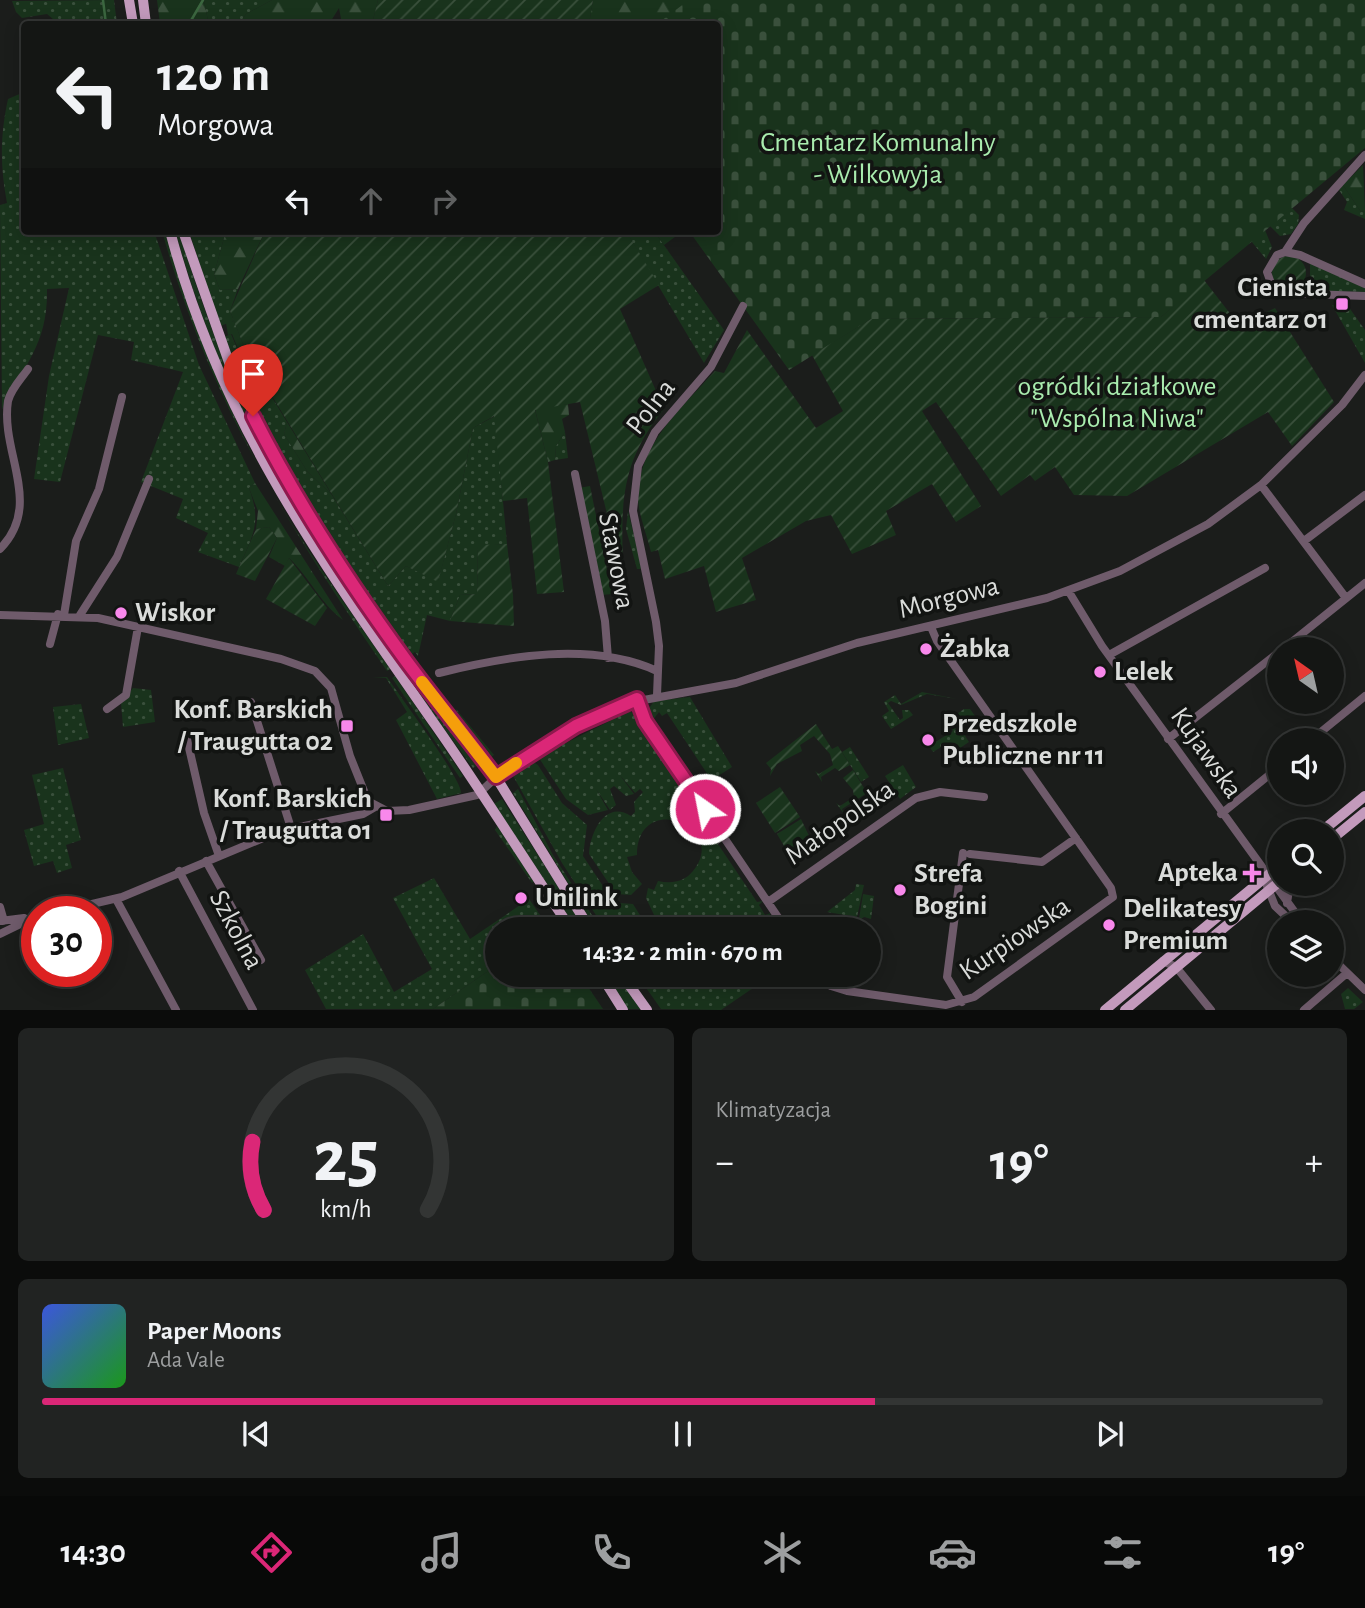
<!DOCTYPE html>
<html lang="pl">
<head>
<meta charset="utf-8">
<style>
  :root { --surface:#141614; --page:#212322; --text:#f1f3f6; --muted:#9d9fa0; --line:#333534; --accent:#db2777 }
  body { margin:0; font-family:"Alegreya Sans",sans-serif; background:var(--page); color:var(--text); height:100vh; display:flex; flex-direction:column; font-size:26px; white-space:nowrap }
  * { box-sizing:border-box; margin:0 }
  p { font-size:23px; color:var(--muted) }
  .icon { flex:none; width:38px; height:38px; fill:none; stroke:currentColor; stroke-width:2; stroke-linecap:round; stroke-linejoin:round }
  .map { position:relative; height:1010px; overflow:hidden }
  .panel { display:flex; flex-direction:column; gap:18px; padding:18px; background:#0b0c0b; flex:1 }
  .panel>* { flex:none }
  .banner { position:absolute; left:21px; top:21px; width:700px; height:214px; border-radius:7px; box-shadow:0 4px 18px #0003,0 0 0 2px var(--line); background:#141614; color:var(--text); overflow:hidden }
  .needle { width:46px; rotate:326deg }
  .tools { position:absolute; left:1267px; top:637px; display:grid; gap:14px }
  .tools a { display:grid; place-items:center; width:77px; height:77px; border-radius:50%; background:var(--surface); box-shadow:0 4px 18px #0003,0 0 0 2px var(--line); font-size:35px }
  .speed { position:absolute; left:21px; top:896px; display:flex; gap:14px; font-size:35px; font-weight:700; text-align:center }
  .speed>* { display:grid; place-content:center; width:91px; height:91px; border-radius:50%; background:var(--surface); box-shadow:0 4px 18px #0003,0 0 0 2px var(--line); line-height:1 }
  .speed .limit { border:10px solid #d22; background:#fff; color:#111 }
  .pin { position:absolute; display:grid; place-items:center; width:60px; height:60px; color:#fff; margin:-72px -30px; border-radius:50% 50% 50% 0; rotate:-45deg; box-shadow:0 0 7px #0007 }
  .pin .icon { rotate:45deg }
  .me { position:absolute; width:77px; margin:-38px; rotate:327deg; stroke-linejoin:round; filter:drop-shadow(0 0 5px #0008) }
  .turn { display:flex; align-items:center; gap:24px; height:147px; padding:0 21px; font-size:32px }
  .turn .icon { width:91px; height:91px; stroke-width:2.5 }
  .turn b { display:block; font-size:49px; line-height:60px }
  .lanes { display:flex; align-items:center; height:66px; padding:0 21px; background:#0003; justify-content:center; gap:35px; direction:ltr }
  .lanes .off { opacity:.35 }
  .big { font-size:52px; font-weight:700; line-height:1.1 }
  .panel .widget { flex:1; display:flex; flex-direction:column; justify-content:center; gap:10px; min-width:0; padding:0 24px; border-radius:10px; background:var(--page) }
  .panel .dial { align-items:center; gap:0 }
  .dial svg { height:182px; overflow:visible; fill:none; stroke:var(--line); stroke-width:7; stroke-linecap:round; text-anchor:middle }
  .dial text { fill:var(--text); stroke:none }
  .song { display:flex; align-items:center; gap:21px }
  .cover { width:84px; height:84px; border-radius:10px; background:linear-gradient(135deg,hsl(230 70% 55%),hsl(120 70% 35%)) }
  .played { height:7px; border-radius:4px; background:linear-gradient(90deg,var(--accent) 65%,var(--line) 65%) }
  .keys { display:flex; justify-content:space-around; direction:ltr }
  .heat { display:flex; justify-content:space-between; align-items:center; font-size:38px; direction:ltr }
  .panel .tiles { flex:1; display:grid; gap:18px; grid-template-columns:1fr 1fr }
  .widget:last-child { grid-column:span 2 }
  .trip { position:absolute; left:485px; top:917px; width:396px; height:70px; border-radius:35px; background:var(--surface); box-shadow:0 4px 18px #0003,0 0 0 2px var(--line); font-weight:700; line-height:70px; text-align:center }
  .dock { display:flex; height:112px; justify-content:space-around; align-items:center; background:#080908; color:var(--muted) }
  .dock .icon { width:49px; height:49px }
  .dock .selected { color:var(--accent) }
  .dock b { font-size:32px; color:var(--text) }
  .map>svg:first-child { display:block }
  .grass { fill:url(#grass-dots) }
  .forest { fill:url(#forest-firs) }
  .cemetery { fill:url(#cemetery-stones) }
  .garden { fill:url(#garden-furrows) }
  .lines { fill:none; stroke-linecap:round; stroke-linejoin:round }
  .stream { stroke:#3b663f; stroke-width:2.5 }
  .minor { stroke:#6f5b6b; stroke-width:8 }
  .major { stroke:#c39abc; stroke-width:10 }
  .route-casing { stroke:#8e194d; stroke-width:18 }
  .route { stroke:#db2777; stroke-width:12 }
  .slow { stroke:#f59e0b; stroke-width:12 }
  .poi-dot { fill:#f888eb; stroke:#121412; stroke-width:2.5 }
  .labels { text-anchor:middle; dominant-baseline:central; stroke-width:7; stroke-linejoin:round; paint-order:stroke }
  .park-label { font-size:28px; fill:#a9ecae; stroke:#121412 }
  .poi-label { font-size:28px; font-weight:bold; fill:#dadcda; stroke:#121412; text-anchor:start }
  .street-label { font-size:28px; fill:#dadcda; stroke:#121412 }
</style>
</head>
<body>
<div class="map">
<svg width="1365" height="1010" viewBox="0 0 1365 1010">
  <defs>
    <pattern id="grass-dots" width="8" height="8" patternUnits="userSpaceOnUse" patternTransform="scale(1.75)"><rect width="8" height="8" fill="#19331c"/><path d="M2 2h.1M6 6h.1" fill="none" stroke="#3a503c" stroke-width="1.8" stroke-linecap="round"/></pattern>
    <pattern id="forest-firs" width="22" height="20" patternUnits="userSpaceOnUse" patternTransform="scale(1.75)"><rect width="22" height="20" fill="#19331c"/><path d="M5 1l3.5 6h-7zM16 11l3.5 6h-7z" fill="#3a503c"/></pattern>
    <pattern id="cemetery-stones" width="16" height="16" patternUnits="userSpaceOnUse" patternTransform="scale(1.75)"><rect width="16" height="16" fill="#19331c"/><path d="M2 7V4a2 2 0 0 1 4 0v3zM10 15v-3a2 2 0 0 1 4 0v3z" fill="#3a503c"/></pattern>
    <pattern id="garden-furrows" width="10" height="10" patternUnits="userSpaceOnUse" patternTransform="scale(1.75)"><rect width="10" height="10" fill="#19331c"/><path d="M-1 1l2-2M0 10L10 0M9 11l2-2" fill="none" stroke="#3a503c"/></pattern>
  </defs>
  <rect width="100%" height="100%" fill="#1b1d1b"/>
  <path class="grass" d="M114,0L117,24H59L47,14L22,18L16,12L12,1Z
    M204,0H272L246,14L239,24H211L208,21Z
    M24,92V231H154L199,365L255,483L249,488C262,523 253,535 239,567L198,552L208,533L176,518L183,499L141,482L183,372L131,360L134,342L98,335L60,482L34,479L49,376L69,288L47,289C48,344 25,363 2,409L0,205L7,203C0,166 0,136 8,99Z
    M1343,185L1361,212L1365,211V219L1344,210L1347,202L1339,190Z
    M1292,208L1299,215L1298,224L1291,234L1280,236L1270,226Z
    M1265,230L1272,247L1266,259L1251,241Z
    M162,231H166C190,315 221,395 262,473C299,541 346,605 390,669L387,671C289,528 209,400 162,231Z
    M175,231H179C207,326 244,416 294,501C327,556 365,608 401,661L397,664C355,602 312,541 275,477C231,400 200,316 175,231Z
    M189,231H226L214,274L220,290L238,289L230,311L234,321L220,326Z
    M626,231H654L724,330L704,363Z
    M1310,263L1365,288V292L1304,290L1310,281Z
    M1332,305L1348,306L1365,330V363Z
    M231,334L253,385L265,386L287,422L284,434L307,471L332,495L388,586L406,566L438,581L456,514L473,428L495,416L507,544L478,546L477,594L460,595L450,621L427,615L418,656L415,652L409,656L289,474L224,337Z
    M565,432L568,458L555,460L556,446Z
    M628,511L642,568L640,569H637L626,529Z
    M406,668L480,764L473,768L402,671Z
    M395,676L463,776L460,778L392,678Z
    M387,677C399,695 462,779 461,793L437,799L396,720L407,712L386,678H373Z
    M133,688L151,690L155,722L123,727L121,703Z
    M922,692L957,699L927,694L901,705L891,701L888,703L900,720L903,718L902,710H909L913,715L891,729L882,716L889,711L884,702L895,695L901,704Z
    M690,697L732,767L715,778L717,782L700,791L697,787L710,778L667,713L662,716L659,712L652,721L648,710L654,701Z
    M81,704L89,738L58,745L53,707Z
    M456,709L494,755L488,759L454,715Z
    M627,709L640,719L700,809L697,813L757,902L763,901L759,905L765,915L771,913L767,918L775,929H605L562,863L512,774L530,760L538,765L562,803L587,825L583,856L611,898L619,903L633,904L643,920L655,917L646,898L648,888L654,890L658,881C672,884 684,882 693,871C730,826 637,790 637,855L627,857L632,872L642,884L631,895L616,894L589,854C590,833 605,799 631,816L635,812L634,802L643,792L640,789L635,793L619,774L634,794L626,796L614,786L610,789L616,805L610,810L596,789L608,810L588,815L566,799L539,758L538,754L558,742L564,744L610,721L612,714Z
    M964,709H970L978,720L962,731L969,742L954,752L948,743L933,752L929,746L953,731L941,713L946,710L951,718Z
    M850,747L869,777L861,782L842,752Z
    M903,765L916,787L900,799L885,776Z
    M63,768L81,840L66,845L72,868L57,873L53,861L34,866L24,830L44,824L32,775Z
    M719,785L724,791L707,803L702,794Z
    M518,789L553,855L601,929H596L513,793Z
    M502,799L585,929H577L494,804Z
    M497,826L534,881L532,883L495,830Z
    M434,878L470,939L529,899L549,928L497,929V965L433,1009H326L305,970L363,934L394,992L432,969L393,898Z
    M856,884L864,885L857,917L827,912L855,890Z
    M863,894L874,896L871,919L864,917L847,929H836L846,917L859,919Z
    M606,975H616L641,1009H628Z
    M637,975H772L721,1010L661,1009Z
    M1348,988L1363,1002L1354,1009H1345L1341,994Z"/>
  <path class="forest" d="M157,0H204L208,21L211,24H160Z
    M272,0H378L372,24H342L339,8L329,24H239L246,14Z
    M593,0H690L658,24H589Z
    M1363,165L1365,211L1361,212L1343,185Z
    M226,231H265L238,289L220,290L214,274Z
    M654,231H683L664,245Z
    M234,321L248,357L265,386L253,385L232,334L228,335L226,323Z
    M568,404L569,415L562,419L565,432L556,446L555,460L548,462L535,409Z
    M287,422L332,495L307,471L284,434Z
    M255,483L343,620C320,603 310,578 289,558L285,566L269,557L277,538L269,527L256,529L258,511L249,488Z"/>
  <path class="cemetery" d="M689,0H1365V148L1161,317L871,319L789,370L689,231H718V24H657Z
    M497,965V975H580L603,1009H433Z"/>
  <path class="garden" d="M378,0H593L589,24H372Z
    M265,231H626L659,285L620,309L664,409C621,462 621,501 623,567L620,568L580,402L535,410L548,462L564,592L537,594L527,498L503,501L494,416L473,428L456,514L438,582L406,566L388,586L248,357L230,311Z
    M1272 273a17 17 0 1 1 34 0a17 17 0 1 1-34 0Z
    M1204,280L1232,316L1257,317L1275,308L1334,402L1292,446L1268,412L1127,496L1074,495L1055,467L1035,481L1030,475L1001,496L936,402L922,411L981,506L956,522L932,484L886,511L896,535L852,554L831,515L806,521L742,558L756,600L716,612L704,566L665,579L658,550L651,552C647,535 639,516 638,499C637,445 682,408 715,371L724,373L747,330L816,428L843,411L812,355L871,319L1161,317Z
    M590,486L612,594L602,595L579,488Z
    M269,527L277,538L255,581L236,574L256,529Z
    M507,544L513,595L514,626L450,621L460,595L477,594L478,545Z
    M289,558L327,608L315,626L266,599Z
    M816,724L832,749L838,746L850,765L839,771L835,768L821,777L822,782L815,771L819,774L833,765L830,754L814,736L800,745L802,751L777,764L770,776L771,769L766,763Z
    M853,770L867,793L842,809L844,814L836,803L840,806L854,797L853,790L843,778Z
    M780,787L800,817L775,833L756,803Z
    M801,819L811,840L814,839L817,844L809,849L802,839L795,844L801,853L793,859L790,849L787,851L777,834Z"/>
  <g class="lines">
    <path class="stream" d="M103,0L106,24
      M189,24L203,0"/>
    <path class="minor" d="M1285,252L1304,223L1365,155
      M1365,284L1300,255L1285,252L1277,255L1267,272L1272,286L1282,293L1365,296
      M575,474L605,621L608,658
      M1261,485L1346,598
      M1304,541L1365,495
      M0,549C44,504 0,453 8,401C11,389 21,379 28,369
      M1069,592L1102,646L1302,922
      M0,615L98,618L281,659L315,671L331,688L350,756L368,801L387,811L409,810L477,795L503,771L554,738L622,704L736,683L857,643L1047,598L1120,571L1208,524L1261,485L1342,405L1365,375
      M64,615L76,541L99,489L122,397
      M80,615L117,557L149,479
      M50,644L58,614
      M1283,649L1365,583
      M1109,655L1265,568
      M439,673C507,656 591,641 657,671
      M657,695L659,646L656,622L633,511L638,466L655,432L711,367L743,306
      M637,699L645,721L786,929
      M251,702L291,828
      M107,709L126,695L138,627
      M187,739L204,813L219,856
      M1168,739L1279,652
      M1311,740L1365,696
      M1221,814L1279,767
      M970,854L1042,862L1076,838
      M206,861L261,960
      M179,871L253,1010
      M1267,886L1275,906L1292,922
      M116,899L176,1010
      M768,902L916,798L940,792L984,797
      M1287,903L1290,884
      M0,907L4,921
      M58,912L122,897L280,831L363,814L375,807
      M0,921L24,918
      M0,934L37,916
      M1332,958L1365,990
      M1163,961L1176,967L1211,1010
      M817,975L831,986L847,991L946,1005L974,997L1113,897L1111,888L937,641L931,627
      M962,1002L947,977L963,853
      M1304,1010L1347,973"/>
    <path class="major" d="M129,0L133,24
      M143,0L146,24
      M170,231C221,425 324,565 436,726C483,793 526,862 571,929
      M183,231L231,368L291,488L406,661L496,777L590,929
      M1322,831L1365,796
      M1332,839L1365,812
      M601,975L623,1010
      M622,975L647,1010
      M1105,1010L1279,866
      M1125,1010L1279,882"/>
  </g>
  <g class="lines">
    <defs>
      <path id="route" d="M253,416C297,503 350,584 407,662C436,701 467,738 496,777L576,726L637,699L645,721L705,809"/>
    </defs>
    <use href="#route" class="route-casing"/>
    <use href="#route" class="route"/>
    <path class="slow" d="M422,682L496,777L516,763"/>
  </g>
  <g class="poi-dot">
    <rect x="1335" y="297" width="14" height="14" rx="3.5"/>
    <circle cx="121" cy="613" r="7"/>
    <circle cx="926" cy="649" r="7"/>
    <circle cx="1100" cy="672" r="7"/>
    <rect x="340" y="719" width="14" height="14" rx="3.5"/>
    <circle cx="928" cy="740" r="7"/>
    <rect x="379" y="808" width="14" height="14" rx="3.5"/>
    <path d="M1248.5 862.5h7v7h7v7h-7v7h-7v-7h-7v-7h7z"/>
    <circle cx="900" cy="890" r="7"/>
    <circle cx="521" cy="898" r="7"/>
    <circle cx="1109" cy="925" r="7"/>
  </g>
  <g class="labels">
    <g class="park-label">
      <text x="878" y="143">Cmentarz Komunalny<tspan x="878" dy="32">- Wilkowyja</tspan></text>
      <text x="1117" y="387">ogródki działkowe<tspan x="1117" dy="32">"Wspólna Niwa"</tspan></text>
    </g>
    <g class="poi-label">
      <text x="1328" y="288" text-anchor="end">Cienista<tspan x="1328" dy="32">cmentarz 01</tspan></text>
      <text x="135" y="613">Wiskor</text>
      <text x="940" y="649">Żabka</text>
      <text x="1114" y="672">Lelek</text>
      <text x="333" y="710" text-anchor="end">Konf. Barskich<tspan x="333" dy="32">/ Traugutta 02</tspan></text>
      <text x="942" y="724">Przedszkole<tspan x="942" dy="32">Publiczne nr 11</tspan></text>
      <text x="372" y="799" text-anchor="end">Konf. Barskich<tspan x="372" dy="32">/ Traugutta 01</tspan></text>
      <text x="1238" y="873" text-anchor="end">Apteka</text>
      <text x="914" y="874">Strefa<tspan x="914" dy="32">Bogini</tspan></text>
      <text x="535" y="898">Unilink</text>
      <text x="1123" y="909">Delikatesy<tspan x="1123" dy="32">Premium</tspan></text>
    </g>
    <g class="street-label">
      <text transform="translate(651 407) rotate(-52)">Polna</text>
      <text transform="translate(616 561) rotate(79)">Stawowa</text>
      <text transform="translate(949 598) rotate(-14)">Morgowa</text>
      <text transform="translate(1206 753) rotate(55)">Kujawska</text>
      <text transform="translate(840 823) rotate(-35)">Małopolska</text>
      <text transform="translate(236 930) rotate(62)">Szkolna</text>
      <text transform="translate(1015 939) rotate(-34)">Kurpiowska</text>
    </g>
  </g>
</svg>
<div class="tools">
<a><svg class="needle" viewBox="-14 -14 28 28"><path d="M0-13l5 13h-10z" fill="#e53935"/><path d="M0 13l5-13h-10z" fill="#9d9fa0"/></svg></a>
<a><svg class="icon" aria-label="sound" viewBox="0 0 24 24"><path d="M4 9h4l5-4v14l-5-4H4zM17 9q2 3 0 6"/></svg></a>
<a><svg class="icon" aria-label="search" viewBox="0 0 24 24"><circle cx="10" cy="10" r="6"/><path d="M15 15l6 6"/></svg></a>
<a><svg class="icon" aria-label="layers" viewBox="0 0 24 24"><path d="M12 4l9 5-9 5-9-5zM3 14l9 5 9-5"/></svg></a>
</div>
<div class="speed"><div class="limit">30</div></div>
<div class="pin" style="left:253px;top:416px;background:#d93025"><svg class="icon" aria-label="arrive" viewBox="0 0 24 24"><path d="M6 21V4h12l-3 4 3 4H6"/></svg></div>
<svg class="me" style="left:705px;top:809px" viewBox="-20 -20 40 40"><circle r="17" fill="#db2777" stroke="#fff" stroke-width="3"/><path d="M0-11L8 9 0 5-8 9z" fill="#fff"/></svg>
<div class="trip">14:32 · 2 min · 670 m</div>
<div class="banner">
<div class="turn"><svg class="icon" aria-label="left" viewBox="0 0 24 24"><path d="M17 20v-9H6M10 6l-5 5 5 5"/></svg><div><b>120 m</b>Morgowa</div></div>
<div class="lanes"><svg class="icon" aria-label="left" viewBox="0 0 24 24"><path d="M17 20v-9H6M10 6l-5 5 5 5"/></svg><svg class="icon off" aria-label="ahead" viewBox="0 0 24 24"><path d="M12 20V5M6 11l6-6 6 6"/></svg><svg class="icon off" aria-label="right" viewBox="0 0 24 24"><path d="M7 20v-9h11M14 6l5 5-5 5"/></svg></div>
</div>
</div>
<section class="panel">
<div class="tiles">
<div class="widget dial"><svg viewBox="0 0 100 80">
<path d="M14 69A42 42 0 1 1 86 69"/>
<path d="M14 69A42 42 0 0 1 9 39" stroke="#db2777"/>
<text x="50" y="56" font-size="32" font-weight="700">25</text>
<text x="50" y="72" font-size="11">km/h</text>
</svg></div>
<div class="widget"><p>Klimatyzacja</p>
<div class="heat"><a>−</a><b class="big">19°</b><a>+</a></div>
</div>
<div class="widget">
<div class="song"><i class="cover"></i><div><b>Paper Moons</b><p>Ada Vale</p></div></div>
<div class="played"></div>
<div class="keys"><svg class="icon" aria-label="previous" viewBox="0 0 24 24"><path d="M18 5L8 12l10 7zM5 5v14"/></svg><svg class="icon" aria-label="pause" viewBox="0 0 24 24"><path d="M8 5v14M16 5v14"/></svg><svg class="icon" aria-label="next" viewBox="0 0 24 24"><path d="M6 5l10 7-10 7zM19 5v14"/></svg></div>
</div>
</div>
</section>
<nav class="dock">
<b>14:30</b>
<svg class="icon selected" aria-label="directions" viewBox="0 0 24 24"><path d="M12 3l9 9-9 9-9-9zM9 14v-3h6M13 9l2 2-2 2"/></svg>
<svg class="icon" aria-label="music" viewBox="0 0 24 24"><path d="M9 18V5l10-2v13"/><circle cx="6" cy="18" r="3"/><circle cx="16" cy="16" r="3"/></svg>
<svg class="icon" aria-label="phone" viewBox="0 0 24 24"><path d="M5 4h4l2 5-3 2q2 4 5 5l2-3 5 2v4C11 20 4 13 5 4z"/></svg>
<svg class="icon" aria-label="climate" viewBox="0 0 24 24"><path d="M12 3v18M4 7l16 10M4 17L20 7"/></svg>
<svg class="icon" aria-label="car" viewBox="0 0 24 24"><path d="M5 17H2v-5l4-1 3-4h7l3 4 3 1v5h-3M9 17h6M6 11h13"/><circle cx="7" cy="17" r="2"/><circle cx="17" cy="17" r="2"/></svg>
<svg class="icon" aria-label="filters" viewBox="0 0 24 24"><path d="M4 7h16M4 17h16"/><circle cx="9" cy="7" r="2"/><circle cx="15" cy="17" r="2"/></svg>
<b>19°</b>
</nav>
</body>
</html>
